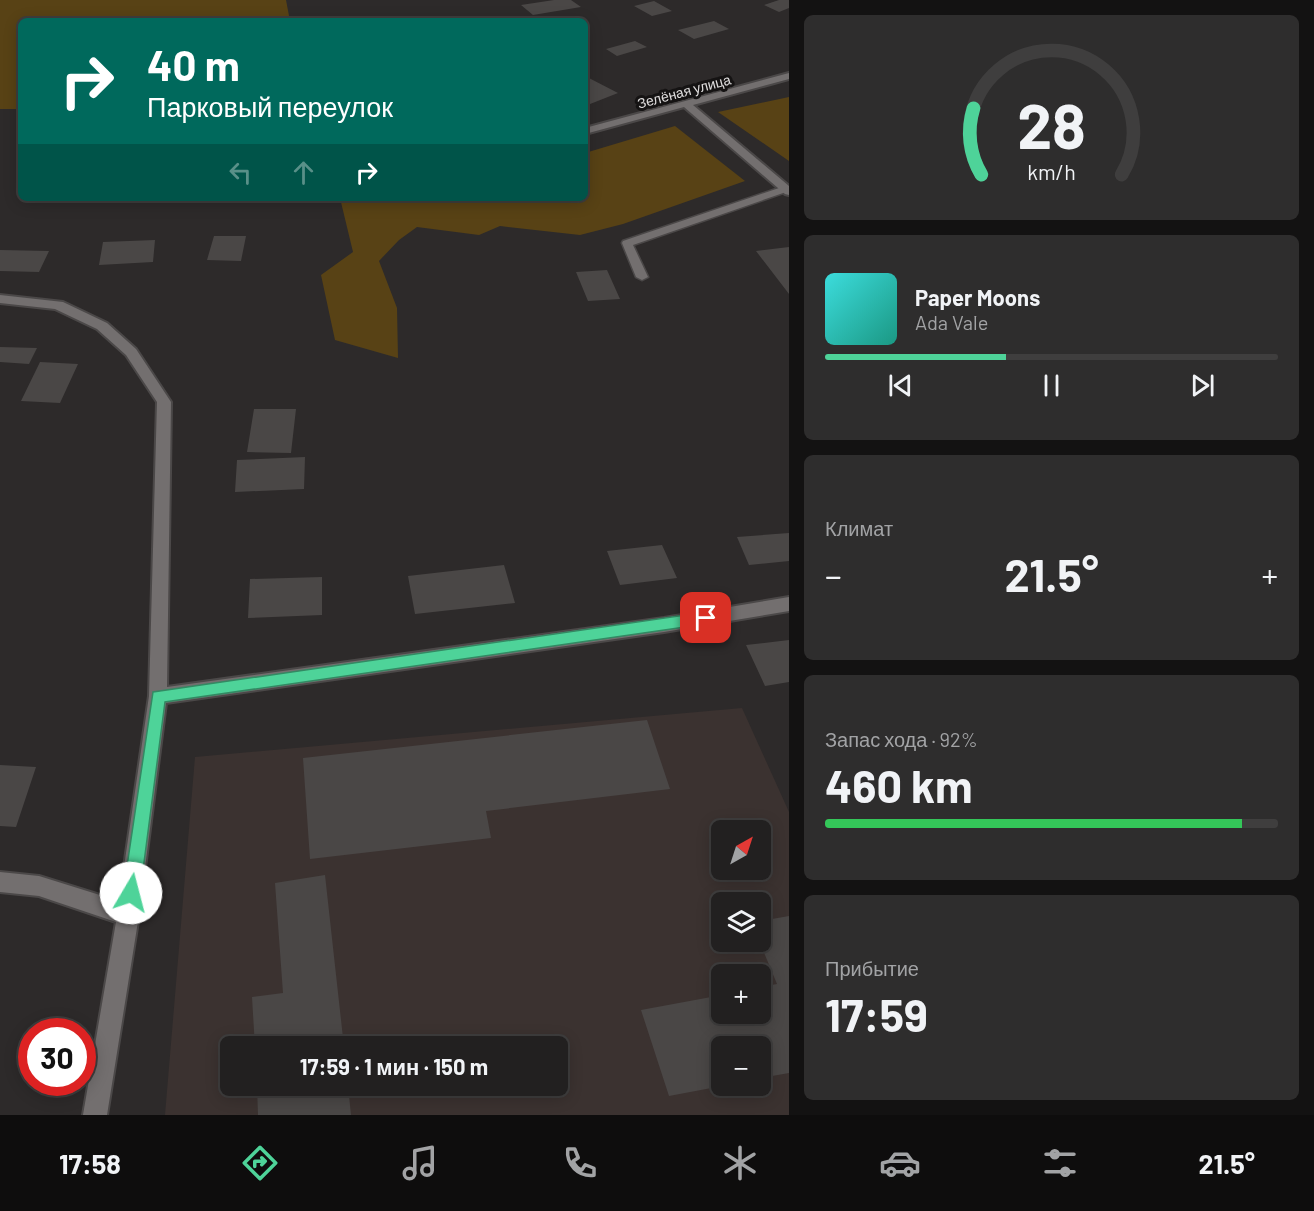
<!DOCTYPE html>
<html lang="ru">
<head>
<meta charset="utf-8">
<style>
  :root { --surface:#222020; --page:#2e2d2d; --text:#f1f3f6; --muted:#a2a3a5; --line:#3f3e3e; --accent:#4ed399 }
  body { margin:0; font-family:Barlow,sans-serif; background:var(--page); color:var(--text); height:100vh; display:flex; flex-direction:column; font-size:22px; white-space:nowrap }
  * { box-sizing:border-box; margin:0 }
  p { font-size:20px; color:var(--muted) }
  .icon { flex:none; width:33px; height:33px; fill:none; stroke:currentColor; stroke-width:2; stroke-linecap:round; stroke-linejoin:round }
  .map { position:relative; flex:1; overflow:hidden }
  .side { display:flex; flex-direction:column; gap:15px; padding:15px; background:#131212; width:525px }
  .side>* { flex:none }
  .guide { position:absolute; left:18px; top:18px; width:570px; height:183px; border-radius:9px; box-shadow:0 3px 15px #0003,0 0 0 2px var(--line); background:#00695c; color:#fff; overflow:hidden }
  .needle { width:39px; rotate:39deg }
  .fabs { position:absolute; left:711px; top:820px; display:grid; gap:12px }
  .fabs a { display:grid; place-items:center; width:60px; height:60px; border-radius:9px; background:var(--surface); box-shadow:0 3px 15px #0003,0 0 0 2px var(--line); font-size:30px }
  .speed { position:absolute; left:18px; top:1018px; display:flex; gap:12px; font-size:30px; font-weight:700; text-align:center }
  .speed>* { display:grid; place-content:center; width:78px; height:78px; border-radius:50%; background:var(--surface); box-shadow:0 3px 15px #0003,0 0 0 2px var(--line); line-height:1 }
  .speed .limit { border:9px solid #d22; background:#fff; color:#111 }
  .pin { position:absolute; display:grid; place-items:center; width:51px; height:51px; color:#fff; margin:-26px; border-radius:12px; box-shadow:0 3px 9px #0006 }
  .me { position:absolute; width:66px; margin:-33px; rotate:8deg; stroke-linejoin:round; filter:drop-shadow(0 0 4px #0008) }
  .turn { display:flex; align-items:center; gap:21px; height:126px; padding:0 30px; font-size:27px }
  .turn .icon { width:78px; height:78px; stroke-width:2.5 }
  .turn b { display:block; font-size:42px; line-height:51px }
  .lanes { display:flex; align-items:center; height:57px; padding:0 30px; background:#0003; justify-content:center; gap:30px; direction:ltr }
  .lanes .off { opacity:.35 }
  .big { font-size:45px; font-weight:700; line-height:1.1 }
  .side .widget { flex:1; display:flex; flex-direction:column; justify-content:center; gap:9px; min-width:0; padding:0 21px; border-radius:9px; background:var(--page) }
  .side .dial { align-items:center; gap:0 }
  .dial svg { height:156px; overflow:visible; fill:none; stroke:var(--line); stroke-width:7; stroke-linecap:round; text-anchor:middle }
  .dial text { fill:var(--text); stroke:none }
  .song { display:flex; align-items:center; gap:18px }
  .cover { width:72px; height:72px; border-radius:9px; background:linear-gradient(135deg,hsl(180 70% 55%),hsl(170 70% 35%)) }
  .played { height:6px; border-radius:3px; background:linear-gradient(90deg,var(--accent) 40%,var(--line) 40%) }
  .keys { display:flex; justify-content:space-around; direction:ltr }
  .heat { display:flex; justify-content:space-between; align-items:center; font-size:33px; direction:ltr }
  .charge { height:9px; border-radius:4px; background:linear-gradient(90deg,#34c759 92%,var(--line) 0) }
  .trip { position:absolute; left:220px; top:1036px; width:348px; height:60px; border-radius:9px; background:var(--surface); box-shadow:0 3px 15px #0003,0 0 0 2px var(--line); font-weight:700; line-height:60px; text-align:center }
  .tab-bar { display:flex; height:96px; justify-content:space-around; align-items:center; background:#0e0d0d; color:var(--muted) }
  .tab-bar .icon { width:42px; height:42px }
  .tab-bar .current { color:var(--accent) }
  .tab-bar b { font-size:27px; color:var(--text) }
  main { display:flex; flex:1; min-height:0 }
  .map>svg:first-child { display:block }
  .built { fill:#3b3230; fill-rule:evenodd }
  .green { fill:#584215 }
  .building { fill:#4a4746 }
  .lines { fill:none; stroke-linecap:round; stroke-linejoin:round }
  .service-casing { stroke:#4b4848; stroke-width:3 }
  .minor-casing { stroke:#4b4848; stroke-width:4 }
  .service { fill:#736f6f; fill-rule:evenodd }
  .minor { fill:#736f6f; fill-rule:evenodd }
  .route { fill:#4ed399; stroke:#338963; stroke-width:1.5 }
  .labels { text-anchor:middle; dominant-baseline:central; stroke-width:6; stroke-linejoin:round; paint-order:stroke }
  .far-street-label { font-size:14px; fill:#e0dede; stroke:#151313 }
</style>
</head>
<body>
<main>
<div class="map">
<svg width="789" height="1115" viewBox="0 0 789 1115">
  <rect width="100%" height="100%" fill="#2d2a2a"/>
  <path class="built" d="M742,708L789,812V1115H165L195,757ZM722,831H760V870H722ZM722,903H760V942H722ZM722,975H760V1014H722ZM231,1047H558V1086H231ZM722,1047H760V1086H722Z"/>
  <path class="green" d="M0,0H286L290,21H21V109H0Z
    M789,97V161L718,112Z
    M675,126L745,181L623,224L580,235L500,226L479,235L417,227L399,240L379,261L397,308L398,358L335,340L321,275L353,252L340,198H585V153Z"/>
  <path class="building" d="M554,0H571L581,7L533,15L521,5Z
    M779,0H789V8L779,12L764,5Z
    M654,1L672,11L652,16L634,6Z
    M714,21L729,29L694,39L678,30Z
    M635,41L647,47L617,56L606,49Z
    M587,77L618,93L585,106V92L590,90L585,88V78Z
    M214,236H246L241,261L207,260Z
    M155,240L153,262L99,265L103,242Z
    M789,247V294L756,251Z
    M0,250L49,251L39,272L0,271Z
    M607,270L620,299L588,301L576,272Z
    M0,347L37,348L29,364L0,362Z
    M40,362L78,364L60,403L21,401Z
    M254,409H296L291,453L247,452Z
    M305,457L304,489L235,492L237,460Z
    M789,533V561L749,565L737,537Z
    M662,545L677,578L620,585L607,551Z
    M504,565L515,603L415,614L408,576Z
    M322,577V615L248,618L250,579Z
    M789,640V682L765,686L746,645Z
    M647,720L670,789L486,811L491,838L310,859L303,758Z
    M0,765L36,767L16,827L0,826Z
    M325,875L344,1047H255L252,997L283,993L275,883Z
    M789,916V1073L760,1078V1047H722V1086L669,1096L641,1010L722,995V1014H760V987L777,984L760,943V921Z
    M257,1086H348L351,1115H258Z"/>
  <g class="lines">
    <defs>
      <path id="service" d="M782,187H789V191L633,245L648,277L642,280L636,277L622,243L623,241Z"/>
      <path id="minor" d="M789,73V79L693,105L789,186V195L785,194L684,107L585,134V128Z
        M0,295L63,302L107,323L136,349L171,402L167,687L664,618L789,597V611L664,632L166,703L139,915L107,1115H83L116,922L39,896L0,892V872L39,876L119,901L149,696L157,402L126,355L97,329L55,309L0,303Z"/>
    </defs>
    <use href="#service" class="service-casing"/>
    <use href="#minor" class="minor-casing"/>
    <use href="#service" class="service"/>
    <use href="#minor" class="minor"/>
  </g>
  <path class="route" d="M706,612L711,614L713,618L711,622L706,624L165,702L140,893L138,899L131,902L125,899L123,893L153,692Z"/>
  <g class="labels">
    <g class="far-street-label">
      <text transform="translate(684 91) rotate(-15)">Зелёная улица</text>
    </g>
  </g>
</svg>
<div class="fabs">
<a><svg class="needle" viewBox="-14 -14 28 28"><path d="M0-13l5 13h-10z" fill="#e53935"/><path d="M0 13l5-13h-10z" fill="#a2a3a5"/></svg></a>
<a><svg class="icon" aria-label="layers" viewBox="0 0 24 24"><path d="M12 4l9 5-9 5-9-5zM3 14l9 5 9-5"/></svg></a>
<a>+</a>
<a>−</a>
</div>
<div class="speed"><div class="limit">30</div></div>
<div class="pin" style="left:706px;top:618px;background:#d93025"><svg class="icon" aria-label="arrive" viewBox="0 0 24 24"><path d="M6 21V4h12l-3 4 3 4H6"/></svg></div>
<svg class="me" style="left:131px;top:893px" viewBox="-20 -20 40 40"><circle r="19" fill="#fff"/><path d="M0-13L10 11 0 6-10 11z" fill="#4ed399"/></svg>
<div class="trip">17:59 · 1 мин · 150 m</div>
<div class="guide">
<div class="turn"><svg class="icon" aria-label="right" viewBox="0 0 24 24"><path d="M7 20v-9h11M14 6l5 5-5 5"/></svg><div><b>40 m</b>Парковый переулок</div></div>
<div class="lanes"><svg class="icon off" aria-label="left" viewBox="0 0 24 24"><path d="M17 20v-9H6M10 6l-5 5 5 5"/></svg><svg class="icon off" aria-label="ahead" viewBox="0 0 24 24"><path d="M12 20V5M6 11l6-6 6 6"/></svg><svg class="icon" aria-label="right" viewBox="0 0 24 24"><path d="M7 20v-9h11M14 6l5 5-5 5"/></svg></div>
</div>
</div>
<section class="side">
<div class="widget dial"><svg viewBox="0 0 100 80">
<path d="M14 69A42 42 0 1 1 86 69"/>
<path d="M14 69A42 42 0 0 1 10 35" stroke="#4ed399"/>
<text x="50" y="56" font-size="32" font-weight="700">28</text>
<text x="50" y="72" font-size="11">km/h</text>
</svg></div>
<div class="widget">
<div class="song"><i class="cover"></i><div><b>Paper Moons</b><p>Ada Vale</p></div></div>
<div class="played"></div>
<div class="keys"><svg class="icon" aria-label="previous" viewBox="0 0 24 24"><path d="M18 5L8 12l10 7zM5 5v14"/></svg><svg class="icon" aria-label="pause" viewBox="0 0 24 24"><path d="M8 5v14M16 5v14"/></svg><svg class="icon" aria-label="next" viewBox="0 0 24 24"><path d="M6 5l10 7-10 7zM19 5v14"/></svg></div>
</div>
<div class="widget"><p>Климат</p>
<div class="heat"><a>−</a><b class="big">21.5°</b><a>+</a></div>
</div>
<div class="widget"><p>Запас хода · 92%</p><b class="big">460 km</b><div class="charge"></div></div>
<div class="widget"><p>Прибытие</p><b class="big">17:59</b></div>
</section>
</main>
<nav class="tab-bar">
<b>17:58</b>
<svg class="icon current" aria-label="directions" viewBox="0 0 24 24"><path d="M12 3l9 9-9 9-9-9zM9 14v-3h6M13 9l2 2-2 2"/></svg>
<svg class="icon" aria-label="music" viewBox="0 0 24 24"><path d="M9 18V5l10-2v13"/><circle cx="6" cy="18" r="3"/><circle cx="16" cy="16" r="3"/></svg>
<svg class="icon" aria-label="phone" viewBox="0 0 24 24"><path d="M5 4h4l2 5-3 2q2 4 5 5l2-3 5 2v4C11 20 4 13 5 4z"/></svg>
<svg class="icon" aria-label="climate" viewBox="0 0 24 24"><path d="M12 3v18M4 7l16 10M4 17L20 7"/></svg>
<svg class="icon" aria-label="car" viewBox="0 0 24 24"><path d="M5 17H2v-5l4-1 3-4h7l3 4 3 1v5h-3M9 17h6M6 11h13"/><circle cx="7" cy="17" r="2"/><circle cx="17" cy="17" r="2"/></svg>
<svg class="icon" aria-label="filters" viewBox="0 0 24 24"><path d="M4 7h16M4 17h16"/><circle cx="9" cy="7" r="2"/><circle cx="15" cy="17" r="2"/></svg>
<b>21.5°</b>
</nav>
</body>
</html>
